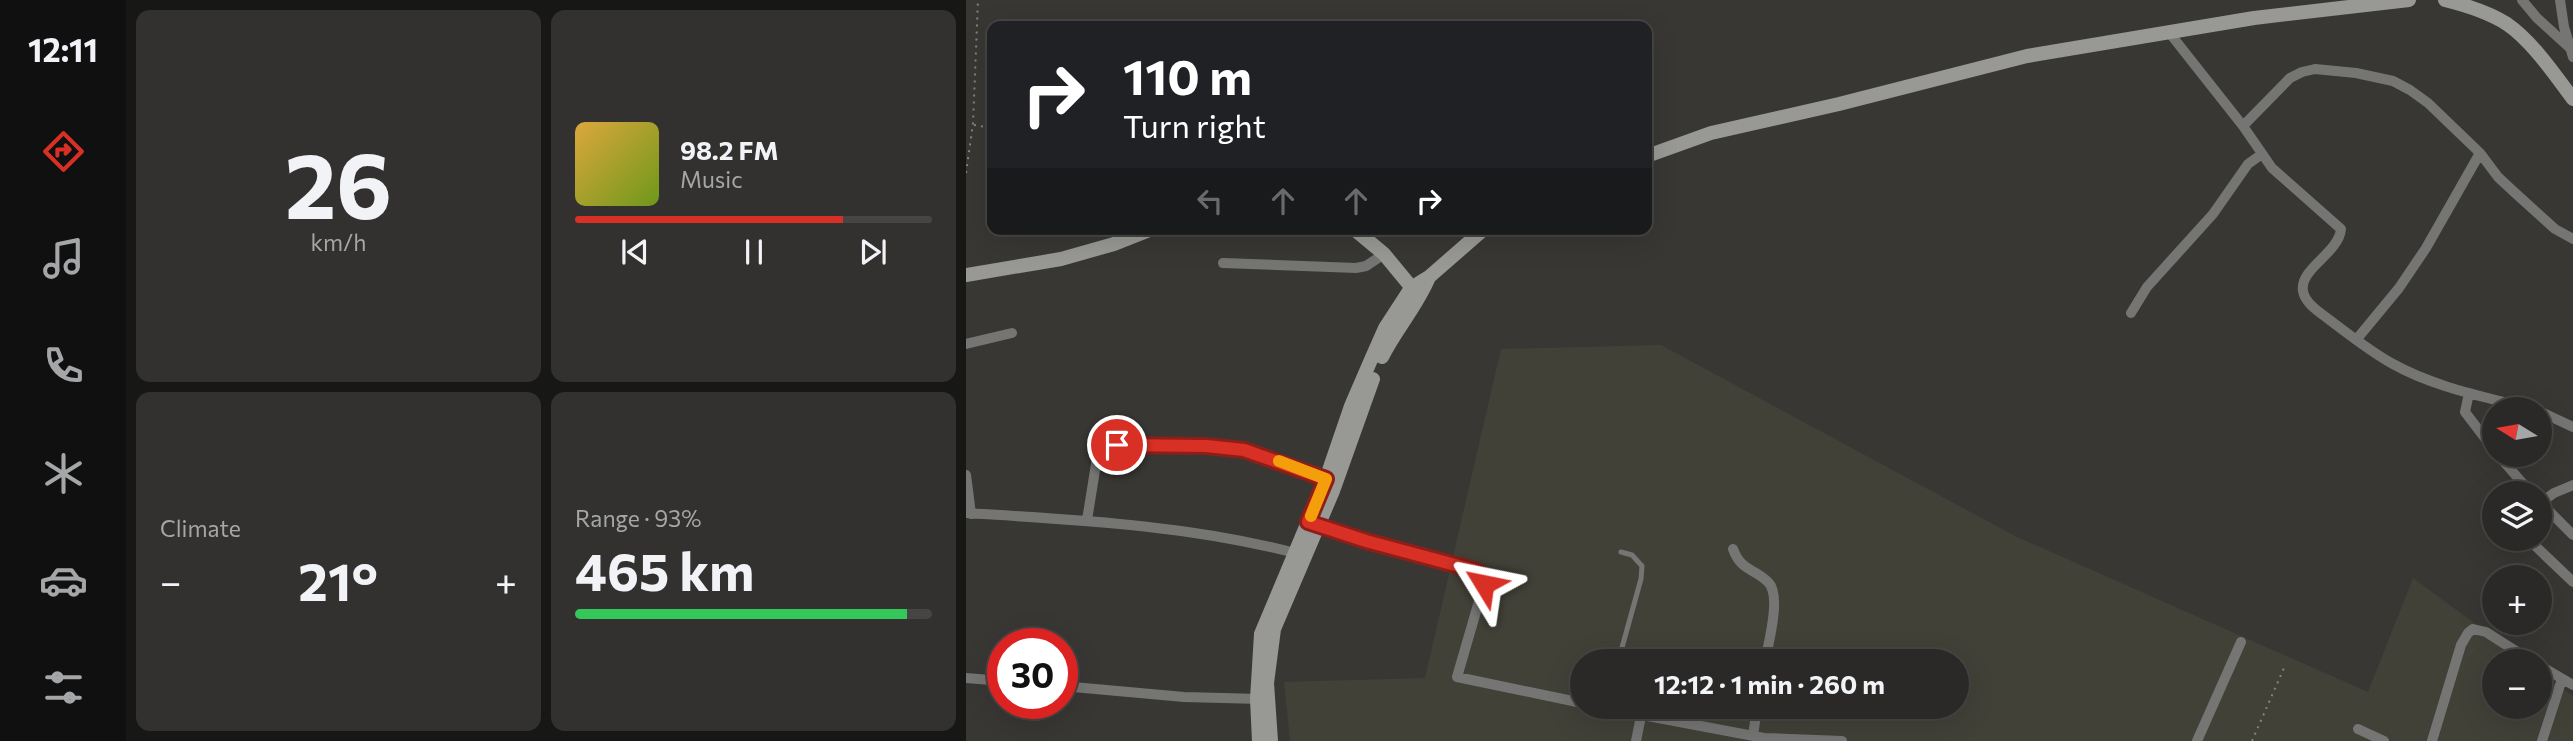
<!DOCTYPE html>
<html lang="en">
<head>
<meta charset="utf-8">
<style>
  :root { --surface:#2a2927; --page:#32312f; --text:#f1f3f6; --muted:#a5a6a7; --line:#464544; --accent:#d93025 }
  body { margin:0; font-family:Commissioner,sans-serif; background:var(--page); color:var(--text); height:100vh; display:flex; flex-direction:column; font-size:26px; white-space:nowrap }
  * { box-sizing:border-box; margin:0 }
  p { font-size:23px; color:var(--muted) }
  .icon { flex:none; width:38px; height:38px; fill:none; stroke:currentColor; stroke-width:2; stroke-linecap:round; stroke-linejoin:round }
  .map { position:relative; flex:1; overflow:hidden }
  .panel { display:flex; flex-direction:column; gap:10px; padding:10px; background:#171715; width:840px }
  .panel>* { flex:none }
  .top-card { position:absolute; left:21px; top:21px; width:665px; height:214px; border-radius:14px; box-shadow:0 7px 28px #0002,0 0 0 2px var(--line); background:#202124; color:#fff; overflow:hidden }
  .needle { width:46px; rotate:281deg }
  .buttons { position:absolute; left:1516px; top:397px; display:grid; gap:14px }
  .buttons a { display:grid; place-items:center; width:70px; height:70px; border-radius:50%; background:var(--surface); box-shadow:0 7px 28px #0002,0 0 0 2px var(--line); font-size:35px }
  .speed { position:absolute; left:21px; top:628px; display:flex; gap:14px; font-size:35px; font-weight:700; text-align:center }
  .speed>* { display:grid; place-content:center; width:91px; height:91px; border-radius:50%; background:var(--surface); box-shadow:0 7px 28px #0002,0 0 0 2px var(--line); line-height:1 }
  .speed .limit { border:10px solid #d22; background:#fff; color:#111 }
  .pin { position:absolute; display:grid; place-items:center; width:60px; height:60px; color:#fff; margin:-30px; border:4px solid #fff; border-radius:50%; box-shadow:0 2px 7px #0007 }
  .me { position:absolute; width:77px; margin:-38px; rotate:305deg; stroke-linejoin:round; filter:drop-shadow(0 0 5px #0008) }
  .turn { display:flex; align-items:center; gap:24px; height:147px; padding:0 21px; font-size:32px }
  .turn .icon { width:91px; height:91px; stroke-width:2.5 }
  .turn b { display:block; font-size:49px; line-height:60px }
  .lanes { display:flex; align-items:center; height:66px; padding:0 21px; background:#0003; justify-content:center; gap:35px; direction:ltr }
  .lanes .off { opacity:.35 }
  .big { font-size:52px; font-weight:700; line-height:1.1 }
  .panel .card { flex:1; display:flex; flex-direction:column; justify-content:center; gap:10px; min-width:0; padding:0 24px; border-radius:14px; background:var(--page) }
  .panel .dial { align-items:center; gap:0 }
  .dial b { font-size:91px; line-height:1 }
  .song { display:flex; align-items:center; gap:21px }
  .cover { width:84px; height:84px; border-radius:10px; background:linear-gradient(135deg,hsl(40 70% 55%),hsl(80 70% 35%)) }
  .played { height:7px; border-radius:4px; background:linear-gradient(90deg,var(--accent) 75%,var(--line) 75%) }
  .keys { display:flex; justify-content:space-around; direction:ltr }
  .heat { display:flex; justify-content:space-between; align-items:center; font-size:38px; direction:ltr }
  .charge { height:10px; border-radius:5px; background:linear-gradient(90deg,#34c759 93%,var(--line) 0) }
  .panel .tiles { flex:1; display:grid; gap:10px; grid-template-columns:repeat(2,1fr) }
  .trip { position:absolute; left:604px; top:649px; width:399px; height:70px; border-radius:35px; background:var(--surface); box-shadow:0 7px 28px #0002,0 0 0 2px var(--line); font-weight:700; line-height:70px; text-align:center }
  main { display:flex; flex:1; min-height:0 }
  .tab-bar { display:flex; flex-direction:column; width:126px; justify-content:space-around; align-items:center; background:#111010; color:var(--muted) }
  .tab-bar .icon { width:49px; height:49px }
  .tab-bar .active { color:var(--accent) }
  .tab-bar b { font-size:32px; color:var(--text) }
  .map>svg:first-child { display:block }
  .built { fill:#424138; fill-rule:evenodd }
  .lines { fill:none; stroke-linecap:round; stroke-linejoin:round }
  .path { stroke:#848381; stroke-width:2; stroke-dasharray:2 5; stroke-linecap:butt }
  .lane { stroke:#757574; stroke-width:5 }
  .street { stroke:#757574; stroke-width:10 }
  .secondary { stroke:#989895; stroke-width:14 }
  .route-casing { stroke:#8d1f18; stroke-width:18 }
  .route { stroke:#d93025; stroke-width:12 }
  .slow { stroke:#f59e0b; stroke-width:12 }
</style>
</head>
<body>
<main>
<nav class="tab-bar">
<b>12:11</b>
<svg class="icon active" aria-label="directions" viewBox="0 0 24 24"><path d="M12 3l9 9-9 9-9-9zM9 14v-3h6M13 9l2 2-2 2"/></svg>
<svg class="icon" aria-label="music" viewBox="0 0 24 24"><path d="M9 18V5l10-2v13"/><circle cx="6" cy="18" r="3"/><circle cx="16" cy="16" r="3"/></svg>
<svg class="icon" aria-label="phone" viewBox="0 0 24 24"><path d="M5 4h4l2 5-3 2q2 4 5 5l2-3 5 2v4C11 20 4 13 5 4z"/></svg>
<svg class="icon" aria-label="climate" viewBox="0 0 24 24"><path d="M12 3v18M4 7l16 10M4 17L20 7"/></svg>
<svg class="icon" aria-label="car" viewBox="0 0 24 24"><path d="M5 17H2v-5l4-1 3-4h7l3 4 3 1v5h-3M9 17h6M6 11h13"/><circle cx="7" cy="17" r="2"/><circle cx="17" cy="17" r="2"/></svg>
<svg class="icon" aria-label="filters" viewBox="0 0 24 24"><path d="M4 7h16M4 17h16"/><circle cx="9" cy="7" r="2"/><circle cx="15" cy="17" r="2"/></svg>
</nav>
<section class="panel">
<div class="tiles">
<div class="card dial"><b>26</b><p>km/h</p></div>
<div class="card">
<div class="song"><i class="cover"></i><div><b>98.2 FM</b><p>Music</p></div></div>
<div class="played"></div>
<div class="keys"><svg class="icon" aria-label="previous" viewBox="0 0 24 24"><path d="M18 5L8 12l10 7zM5 5v14"/></svg><svg class="icon" aria-label="pause" viewBox="0 0 24 24"><path d="M8 5v14M16 5v14"/></svg><svg class="icon" aria-label="next" viewBox="0 0 24 24"><path d="M6 5l10 7-10 7zM19 5v14"/></svg></div>
</div>
<div class="card"><p>Climate</p>
<div class="heat"><a>−</a><b class="big">21°</b><a>+</a></div>
</div>
<div class="card"><p>Range · 93%</p><b class="big">465 km</b><div class="charge"></div></div>
</div>
</section>
<div class="map">
<svg width="1607" height="741" viewBox="0 0 1607 741">
  <rect width="100%" height="100%" fill="#383734"/>
  <path class="built" d="M695,345L1049,536L1402,692L1447,578L1560,661L1528,662V707H1573V672L1607,696V741H324L318,682L459,678L535,349ZM616,662H990V707H616Z"/>
  <g class="lines">
    <path class="path" d="M8,125L26,128
      M0,173L7,124L12,0
      M1286,741L1318,668"/>
    <path class="lane" d="M652,662L675,579L676,566L666,555L655,552"/>
    <path class="street" d="M1556,0L1571,18L1604,48
      M1594,0L1598,27L1607,57
      M1202,31L1277,126L1306,168L1375,229C1373,253 1333,269 1337,291C1339,304 1355,313 1365,321C1385,336 1405,352 1427,364C1470,388 1521,397 1569,410
      M1277,126L1324,78L1336,72L1349,69L1390,73L1427,81L1444,90L1462,103L1514,153L1532,177L1547,191L1589,229L1607,239
      M257,263L390,268L400,266L418,254
      M1165,313L1181,287L1247,214L1282,164L1296,154
      M1390,340L1433,288L1460,248L1514,153
      M0,344L46,333
      M1503,393L1499,412L1528,450
      M1573,411L1607,427
      M1532,455L1566,494
      M0,475L5,514
      M1573,501L1607,535
      M1573,504L1588,493L1607,485
      M0,513C111,520 221,525 329,553
      M121,520L131,458L140,447L261,448L296,455L360,479
      M349,524L400,541L514,573L518,584L491,677L616,703
      M1562,539L1607,582
      M767,549C775,571 788,568 802,582C816,595 802,644 799,662
      M1573,665L1607,685
      M0,678L37,681
      M96,686L218,697L295,699
      M634,707L798,738
      M1392,729L1418,741
      M787,736L791,707
      M670,741L675,716
      M799,741L798,738L876,741
      M1231,741L1275,642
      M1466,741L1495,645L1502,633L1507,629L1520,632L1567,662
      M1576,741L1596,679"/>
    <path class="secondary" d="M1479,0C1499,5 1524,13 1541,24C1566,41 1589,75 1607,99
      M681,156L745,133L873,104L1061,56L1288,18L1443,0
      M388,229L418,254L451,294
      M0,275L95,259L148,244L186,229
      M416,357C430,329 451,306 463,277
      M293,741L291,699L295,634L360,479L385,406L404,362L419,328L445,288L463,277L518,229
      M305,741L301,683L308,629L367,491L407,379"/>
  </g>
  <g class="lines">
    <defs>
      <path id="route" d="M151,445L240,446L278,450L360,479L342,522L400,541L508,570L514,573L518,584"/>
    </defs>
    <use href="#route" class="route-casing"/>
    <use href="#route" class="route"/>
    <path class="slow" d="M313,461L360,479L345,516"/>
  </g>
</svg>
<div class="buttons">
<a><svg class="needle" viewBox="-14 -14 28 28"><path d="M0-13l5 13h-10z" fill="#e53935"/><path d="M0 13l5-13h-10z" fill="#a5a6a7"/></svg></a>
<a><svg class="icon" aria-label="layers" viewBox="0 0 24 24"><path d="M12 4l9 5-9 5-9-5zM3 14l9 5 9-5"/></svg></a>
<a>+</a>
<a>−</a>
</div>
<div class="speed"><div class="limit">30</div></div>
<div class="pin" style="left:151px;top:445px;background:#d93025"><svg class="icon" aria-label="arrive" viewBox="0 0 24 24"><path d="M6 21V4h12l-3 4 3 4H6"/></svg></div>
<svg class="me" style="left:518px;top:584px" viewBox="-20 -20 40 40"><path d="M0-17L14 15 0 8-14 15z" fill="#d93025" stroke="#fff" stroke-width="4"/></svg>
<div class="trip">12:12 · 1 min · 260 m</div>
<div class="top-card">
<div class="turn"><svg class="icon" aria-label="right" viewBox="0 0 24 24"><path d="M7 20v-9h11M14 6l5 5-5 5"/></svg><div><b>110 m</b>Turn right</div></div>
<div class="lanes"><svg class="icon off" aria-label="left" viewBox="0 0 24 24"><path d="M17 20v-9H6M10 6l-5 5 5 5"/></svg><svg class="icon off" aria-label="ahead" viewBox="0 0 24 24"><path d="M12 20V5M6 11l6-6 6 6"/></svg><svg class="icon off" aria-label="ahead" viewBox="0 0 24 24"><path d="M12 20V5M6 11l6-6 6 6"/></svg><svg class="icon" aria-label="right" viewBox="0 0 24 24"><path d="M7 20v-9h11M14 6l5 5-5 5"/></svg></div>
</div>
</div>
</main>
</body>
</html>
